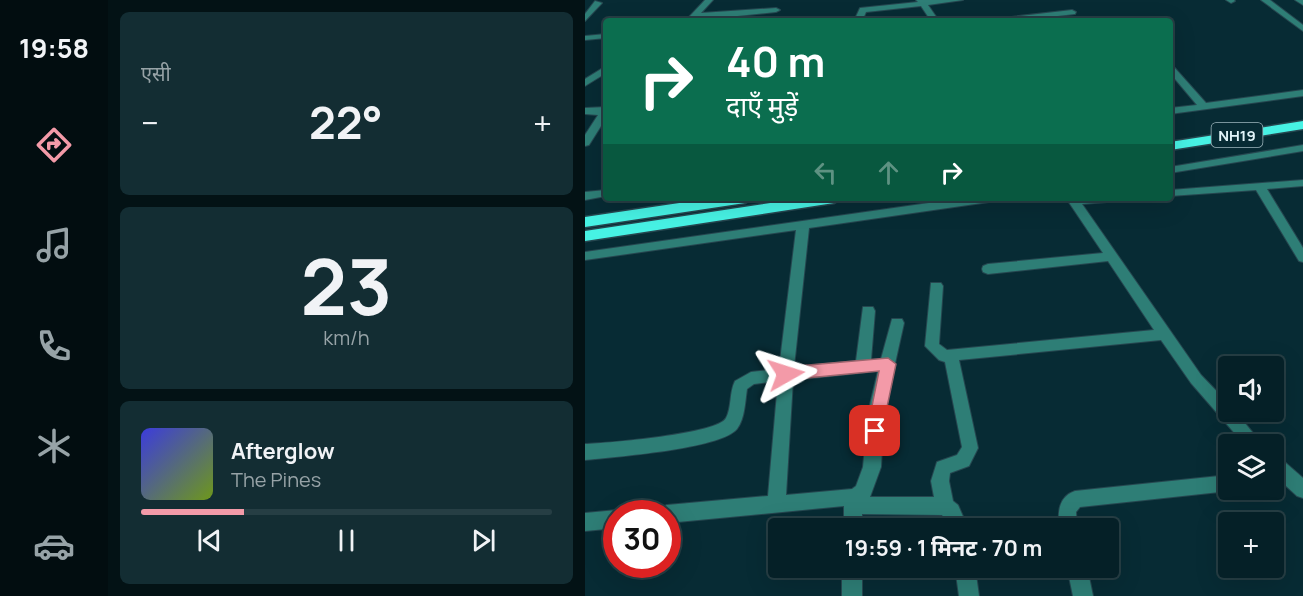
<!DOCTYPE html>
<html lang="hi">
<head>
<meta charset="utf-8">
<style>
  :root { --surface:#052027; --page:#132d33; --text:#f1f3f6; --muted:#97a3a7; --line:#263e44; --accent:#f39aa8 }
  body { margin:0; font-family:Manrope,"Noto Sans Devanagari",sans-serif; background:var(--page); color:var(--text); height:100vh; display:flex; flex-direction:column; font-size:22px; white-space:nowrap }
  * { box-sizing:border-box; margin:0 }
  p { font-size:20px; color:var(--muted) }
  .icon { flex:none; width:33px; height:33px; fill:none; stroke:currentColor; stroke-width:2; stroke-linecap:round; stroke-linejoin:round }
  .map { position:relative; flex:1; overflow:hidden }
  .drawer { display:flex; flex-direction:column; gap:12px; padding:12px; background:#031215; width:477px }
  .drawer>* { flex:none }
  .hud { position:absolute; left:18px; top:18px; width:570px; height:183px; border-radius:6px; box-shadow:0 6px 24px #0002,0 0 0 2px var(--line); background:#0b6e4f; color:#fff; overflow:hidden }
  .tools { position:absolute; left:633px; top:356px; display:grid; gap:12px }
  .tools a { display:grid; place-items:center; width:66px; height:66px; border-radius:6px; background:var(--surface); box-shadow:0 6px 24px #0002,0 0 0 2px var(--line); font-size:30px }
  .speed { position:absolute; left:18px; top:500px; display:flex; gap:12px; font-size:30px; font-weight:700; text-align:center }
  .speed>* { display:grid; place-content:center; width:78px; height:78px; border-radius:50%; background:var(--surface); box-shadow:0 6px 24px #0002,0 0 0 2px var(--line); line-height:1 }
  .speed .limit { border:9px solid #d22; background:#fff; color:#111 }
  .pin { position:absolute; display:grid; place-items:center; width:51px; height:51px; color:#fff; margin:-26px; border-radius:12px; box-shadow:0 3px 9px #0006 }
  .me { position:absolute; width:66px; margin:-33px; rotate:84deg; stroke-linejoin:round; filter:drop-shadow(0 0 4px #0008) }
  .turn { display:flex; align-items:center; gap:21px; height:126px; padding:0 24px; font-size:27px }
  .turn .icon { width:78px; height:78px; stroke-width:2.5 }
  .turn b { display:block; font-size:42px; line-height:51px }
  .lanes { display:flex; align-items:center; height:57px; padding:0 24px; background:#0003; justify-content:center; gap:30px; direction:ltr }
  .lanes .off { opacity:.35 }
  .big { font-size:45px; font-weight:700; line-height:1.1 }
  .drawer .widget { flex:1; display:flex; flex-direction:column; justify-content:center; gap:9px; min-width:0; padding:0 21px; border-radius:9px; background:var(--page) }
  .drawer .dial { align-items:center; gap:0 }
  .dial b { font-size:78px; line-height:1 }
  .song { display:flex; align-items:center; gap:18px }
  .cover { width:72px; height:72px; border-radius:9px; background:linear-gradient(135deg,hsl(240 70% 55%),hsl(80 70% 35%)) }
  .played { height:6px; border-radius:3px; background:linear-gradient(90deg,var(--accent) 25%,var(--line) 25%) }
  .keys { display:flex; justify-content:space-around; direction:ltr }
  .heat { display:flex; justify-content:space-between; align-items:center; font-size:33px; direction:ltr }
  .trip { position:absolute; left:183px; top:518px; width:351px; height:60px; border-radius:6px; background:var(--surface); box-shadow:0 6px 24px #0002,0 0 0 2px var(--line); font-weight:700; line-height:60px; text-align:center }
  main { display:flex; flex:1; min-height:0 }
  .tabs { display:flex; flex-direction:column; width:108px; justify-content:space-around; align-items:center; background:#020d10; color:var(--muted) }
  .tabs .icon { width:42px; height:42px }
  .tabs .selected { color:var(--accent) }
  .tabs b { font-size:27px; color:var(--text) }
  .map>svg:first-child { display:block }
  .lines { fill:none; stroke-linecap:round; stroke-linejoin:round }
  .minor-casing { stroke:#264750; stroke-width:2 }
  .highway-casing { stroke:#264750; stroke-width:3 }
  .minor { fill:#2e7e76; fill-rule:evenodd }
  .highway { fill:#47f2e4; fill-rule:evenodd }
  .route { fill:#f39aa8; stroke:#9e646d; stroke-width:1.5 }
  .labels { text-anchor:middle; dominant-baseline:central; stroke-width:6; stroke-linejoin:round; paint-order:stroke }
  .shield { fill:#072b34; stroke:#a0b8be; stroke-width:1.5 }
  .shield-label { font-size:15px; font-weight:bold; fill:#e1f4f9 }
</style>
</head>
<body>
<main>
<nav class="tabs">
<b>19:58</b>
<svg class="icon selected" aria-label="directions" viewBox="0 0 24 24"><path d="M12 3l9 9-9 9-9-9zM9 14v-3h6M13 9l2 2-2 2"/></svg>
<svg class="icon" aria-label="music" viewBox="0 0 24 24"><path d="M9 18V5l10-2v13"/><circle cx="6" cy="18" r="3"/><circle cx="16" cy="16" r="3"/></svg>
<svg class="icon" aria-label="phone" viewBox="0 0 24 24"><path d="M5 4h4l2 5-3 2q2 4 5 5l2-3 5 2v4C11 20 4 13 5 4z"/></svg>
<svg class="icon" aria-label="climate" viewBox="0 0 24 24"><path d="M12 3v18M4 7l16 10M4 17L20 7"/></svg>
<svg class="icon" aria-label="car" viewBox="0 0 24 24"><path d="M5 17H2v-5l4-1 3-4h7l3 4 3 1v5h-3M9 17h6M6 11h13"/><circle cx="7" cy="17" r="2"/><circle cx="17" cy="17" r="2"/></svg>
</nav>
<section class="drawer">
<div class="widget"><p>एसी</p>
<div class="heat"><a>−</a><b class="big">22°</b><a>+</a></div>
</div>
<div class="widget dial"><b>23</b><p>km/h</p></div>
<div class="widget">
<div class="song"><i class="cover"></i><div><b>Afterglow</b><p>The Pines</p></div></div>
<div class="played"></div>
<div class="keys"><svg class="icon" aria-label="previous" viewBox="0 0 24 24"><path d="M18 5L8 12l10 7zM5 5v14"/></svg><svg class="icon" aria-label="pause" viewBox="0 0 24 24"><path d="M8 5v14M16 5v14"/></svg><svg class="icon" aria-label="next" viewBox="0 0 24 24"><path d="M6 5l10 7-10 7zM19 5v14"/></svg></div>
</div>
</section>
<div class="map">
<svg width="718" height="596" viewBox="0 0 718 596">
  <rect width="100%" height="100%" fill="#072b34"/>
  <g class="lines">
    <defs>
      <path id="minor" d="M120,0H128L116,13L191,8L195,10L191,12L104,21V17Z
        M331,0H378L343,5L354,21H346L336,6L281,12L277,21H269L275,8L333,2Z
        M641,0H649L650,1L646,3Z
        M676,0H685L718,25V31Z
        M710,0H718V5Z
        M10,1L17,3L0,21V14Z
        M487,10L491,12L490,14L428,21H404L408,19Z
        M21,34V38L0,40V36Z
        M585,65L588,66L621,103L718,90V96L585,114V108L612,105L585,73Z
        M21,66V73L0,86V79Z
        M21,107V118L4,145L0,146V135L13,115L0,114V108Z
        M718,145V151L585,173V167Z
        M718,180V186L682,189L718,248V262L714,261L671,190L585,196V190Z
        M21,190V196L0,200V192Z
        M379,198H410L404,202L224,228L209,367L271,361L278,307H288L290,311L286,360L296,359L307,319H317L319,323L299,413L296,467L285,497H349L346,481L352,462L372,455L377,447L360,362L354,360L340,346L346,283H356L358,286L354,344L362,350L569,330L523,261L403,274L398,272L397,269L398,266L403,264L518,253L481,198H528L522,202L497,204L616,375L644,404V411H650L677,444H659L606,383L576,340L374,360L393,448L384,466L365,473L364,481L368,501L373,505L383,528H365L357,515L277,514V528H259V506L82,523V513H73L76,508L82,505L183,496L193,381L169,384L162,389C160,402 160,418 152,429C136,449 28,457 0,460V444C22,443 133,434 141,418C147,407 144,393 150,381L166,372L194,369L211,230L0,260V252ZM293,371L283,413L278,467L271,486L267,489L201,495L208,380Z
        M688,454L694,457L718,478V498L712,496L688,474Z
        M644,475V489H650L644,491L495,507L491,512L492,528H474C473,512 473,497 490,491Z
        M32,510L39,513H32V528L0,531V513Z
        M257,567H277V596H257Z
        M370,567H390L394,596H374Z
        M482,567H502L508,596H488Z"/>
      <path id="highway" d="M718,121V129L585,150V142Z
        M128,198H168L160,203L0,227V217Z
        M218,198H257L249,203L0,241V231Z"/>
    </defs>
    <use href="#minor" class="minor-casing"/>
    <use href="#highway" class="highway-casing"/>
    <use href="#minor" class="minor"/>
    <use href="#highway" class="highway"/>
  </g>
  <path class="route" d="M303,358L311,364L296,436L290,438L284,436L282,431L294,371L201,380L194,374L201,367Z"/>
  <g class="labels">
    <rect class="shield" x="626.5" y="123" width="51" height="24" rx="4.5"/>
    <g class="shield-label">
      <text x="652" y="135">NH19</text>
    </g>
  </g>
</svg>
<div class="tools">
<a><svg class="icon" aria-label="sound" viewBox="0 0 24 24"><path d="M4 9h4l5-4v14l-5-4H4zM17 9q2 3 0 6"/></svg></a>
<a><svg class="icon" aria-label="layers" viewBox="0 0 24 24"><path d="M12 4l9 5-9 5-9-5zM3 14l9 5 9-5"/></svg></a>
<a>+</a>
</div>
<div class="speed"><div class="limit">30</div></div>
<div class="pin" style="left:290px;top:431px;background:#d93025"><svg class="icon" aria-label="arrive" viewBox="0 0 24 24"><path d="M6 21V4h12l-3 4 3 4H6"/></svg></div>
<svg class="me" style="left:201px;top:374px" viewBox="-20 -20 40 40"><path d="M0-17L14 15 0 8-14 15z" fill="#f39aa8" stroke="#fff" stroke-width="4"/></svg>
<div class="trip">19:59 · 1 मिनट · 70 m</div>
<div class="hud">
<div class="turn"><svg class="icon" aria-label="right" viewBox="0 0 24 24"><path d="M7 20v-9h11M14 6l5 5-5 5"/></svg><div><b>40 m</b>दाएँ मुड़ें</div></div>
<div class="lanes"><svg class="icon off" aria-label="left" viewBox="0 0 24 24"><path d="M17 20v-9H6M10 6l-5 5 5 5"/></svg><svg class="icon off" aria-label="ahead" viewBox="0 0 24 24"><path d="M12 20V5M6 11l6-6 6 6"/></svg><svg class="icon" aria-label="right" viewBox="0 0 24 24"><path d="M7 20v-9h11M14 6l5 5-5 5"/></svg></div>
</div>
</div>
</main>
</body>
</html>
